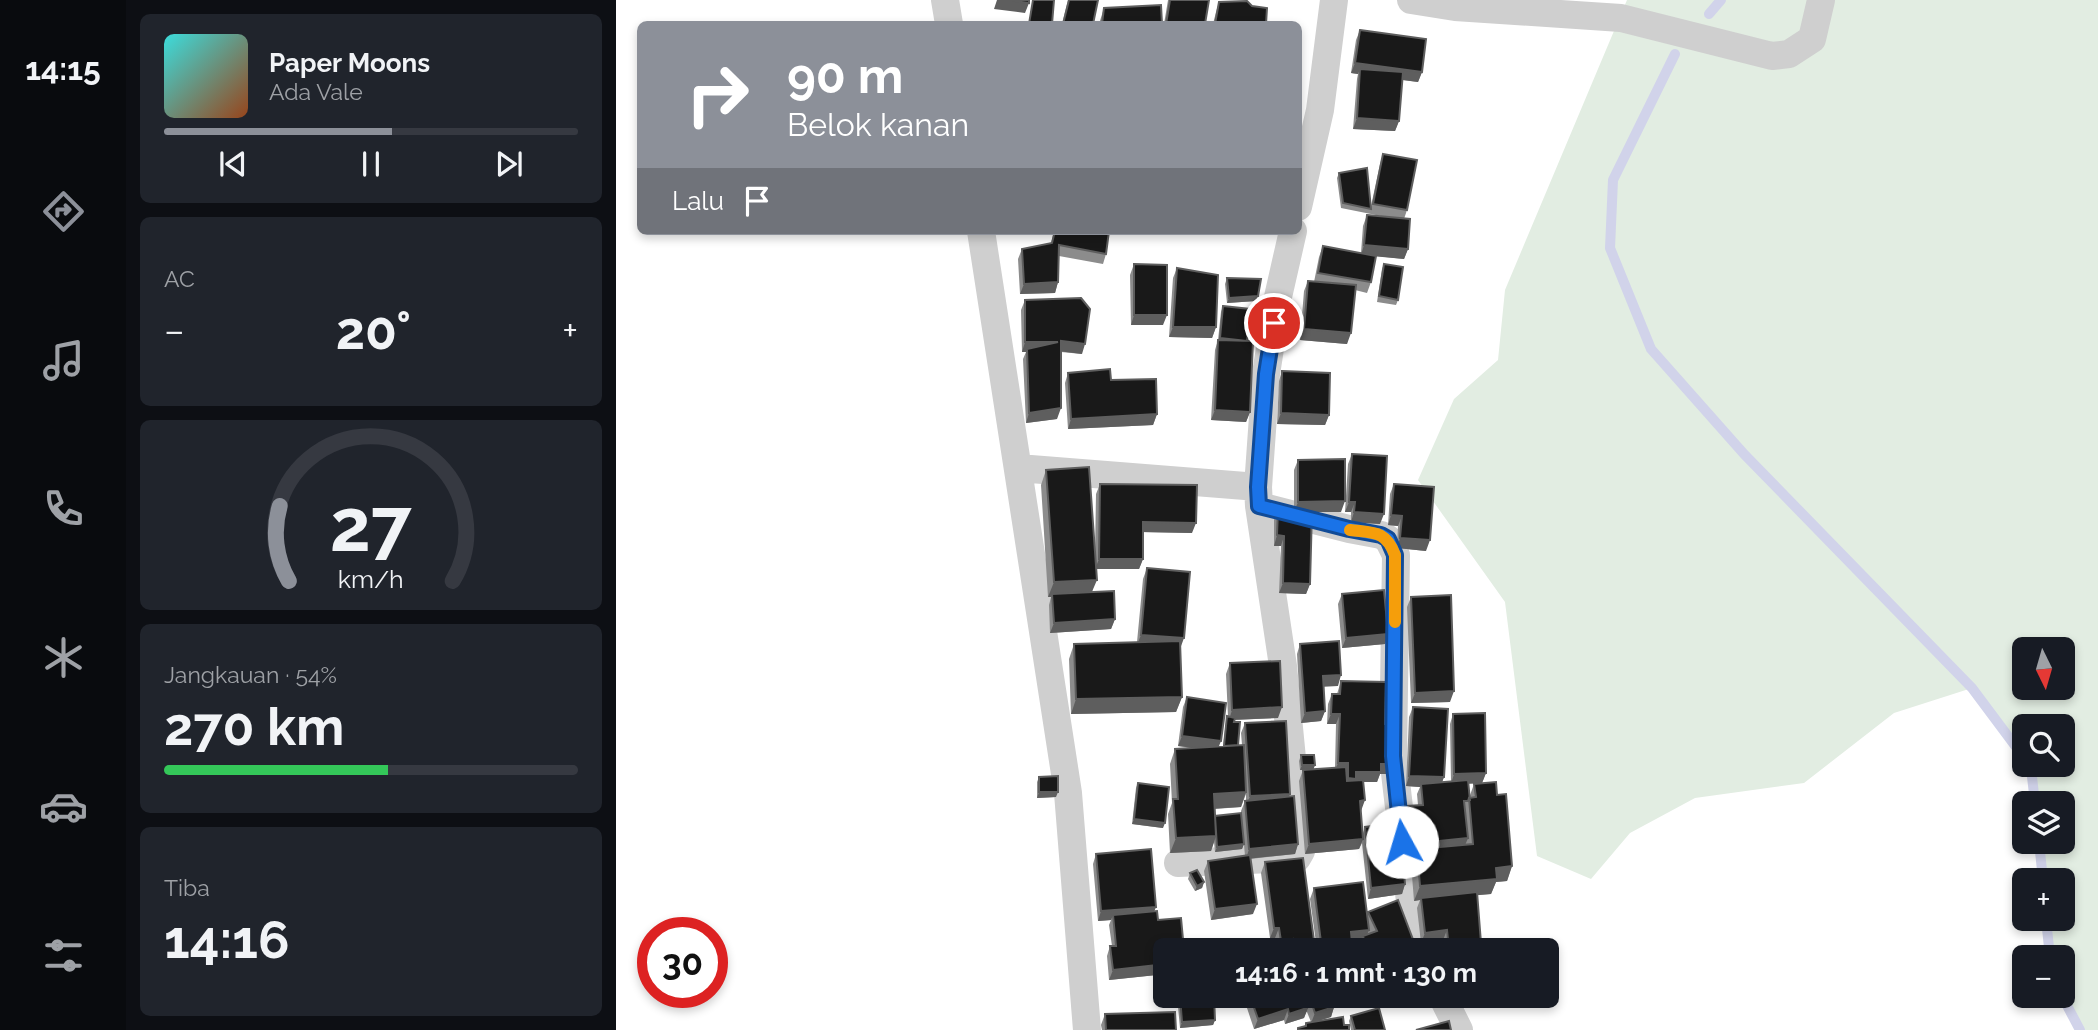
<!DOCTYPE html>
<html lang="id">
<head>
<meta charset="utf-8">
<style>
  :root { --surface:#171b24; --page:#20242c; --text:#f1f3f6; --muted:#9ea1a6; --line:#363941; --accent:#8c9099 }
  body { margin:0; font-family:Raleway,sans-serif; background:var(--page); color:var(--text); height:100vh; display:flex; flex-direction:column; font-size:26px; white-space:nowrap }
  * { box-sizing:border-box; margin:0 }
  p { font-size:23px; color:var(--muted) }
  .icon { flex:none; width:38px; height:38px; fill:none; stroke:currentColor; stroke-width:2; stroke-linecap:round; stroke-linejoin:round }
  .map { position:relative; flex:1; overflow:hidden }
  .details { display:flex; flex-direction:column; gap:14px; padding:14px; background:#0d0f14; width:490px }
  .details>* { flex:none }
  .banner { position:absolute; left:21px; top:21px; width:665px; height:214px; border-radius:10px; box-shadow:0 4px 10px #0003; background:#8c9099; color:#fff; overflow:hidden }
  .needle { width:46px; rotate:175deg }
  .tools { position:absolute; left:1396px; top:637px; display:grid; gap:14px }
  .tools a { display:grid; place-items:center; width:63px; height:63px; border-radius:10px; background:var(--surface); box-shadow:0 4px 10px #0003; font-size:35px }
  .speed { position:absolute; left:21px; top:917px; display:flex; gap:14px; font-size:35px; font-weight:700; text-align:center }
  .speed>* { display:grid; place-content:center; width:91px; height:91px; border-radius:50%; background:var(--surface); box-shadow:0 4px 10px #0003; line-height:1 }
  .speed .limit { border:10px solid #d22; background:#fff; color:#111 }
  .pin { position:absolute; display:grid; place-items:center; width:60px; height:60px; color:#fff; margin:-30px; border:4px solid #fff; border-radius:50%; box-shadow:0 2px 7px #0007 }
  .me { position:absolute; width:77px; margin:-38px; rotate:354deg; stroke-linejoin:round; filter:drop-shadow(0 0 5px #0008) }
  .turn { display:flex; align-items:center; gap:24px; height:147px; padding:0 35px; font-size:32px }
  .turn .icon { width:91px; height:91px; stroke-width:2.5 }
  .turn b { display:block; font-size:49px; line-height:60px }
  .then { display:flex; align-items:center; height:66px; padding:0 35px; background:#0003; gap:14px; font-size:26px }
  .big { font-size:52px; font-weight:700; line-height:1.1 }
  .details .widget { flex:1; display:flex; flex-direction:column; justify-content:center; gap:10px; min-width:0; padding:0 24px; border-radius:10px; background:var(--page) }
  .details .dial { align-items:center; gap:0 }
  .dial svg { height:182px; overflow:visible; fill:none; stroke:var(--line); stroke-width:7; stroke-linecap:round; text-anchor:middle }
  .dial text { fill:var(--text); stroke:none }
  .song { display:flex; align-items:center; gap:21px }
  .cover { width:84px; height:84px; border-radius:10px; background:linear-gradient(135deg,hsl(180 70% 55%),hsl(20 70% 35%)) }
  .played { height:7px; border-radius:4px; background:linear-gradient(90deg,var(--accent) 55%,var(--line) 55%) }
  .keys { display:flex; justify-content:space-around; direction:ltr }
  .heat { display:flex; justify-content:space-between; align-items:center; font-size:38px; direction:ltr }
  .charge { height:10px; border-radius:5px; background:linear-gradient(90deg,#34c759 54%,var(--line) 0) }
  .trip { position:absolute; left:537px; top:938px; width:406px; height:70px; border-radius:10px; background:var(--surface); box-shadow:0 4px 10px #0003; font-weight:700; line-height:70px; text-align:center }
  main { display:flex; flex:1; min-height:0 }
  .tab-bar { display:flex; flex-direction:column; width:126px; justify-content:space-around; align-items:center; background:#090b0e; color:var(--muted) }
  .tab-bar .icon { width:49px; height:49px }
  .tab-bar .active { color:var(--accent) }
  .tab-bar b { font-size:32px; color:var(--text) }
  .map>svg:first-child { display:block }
  .green { fill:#e2ede2; fill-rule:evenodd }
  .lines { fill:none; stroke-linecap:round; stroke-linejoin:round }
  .stream { stroke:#d1d3ea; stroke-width:10 }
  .street { stroke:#cfcfcf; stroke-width:28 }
  .wall { fill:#8c8c8c }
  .shaded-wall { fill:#5e5e5e }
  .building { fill:#191919; stroke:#5e5e5e; stroke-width:2 }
  .route-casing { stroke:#114b97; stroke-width:18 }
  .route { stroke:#1a73e8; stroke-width:12 }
  .slow { stroke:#f59e0b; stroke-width:12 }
</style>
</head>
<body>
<main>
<nav class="tab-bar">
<b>14:15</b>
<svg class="icon active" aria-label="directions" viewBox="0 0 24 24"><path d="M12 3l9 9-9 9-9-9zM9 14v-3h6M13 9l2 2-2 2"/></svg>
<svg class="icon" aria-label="music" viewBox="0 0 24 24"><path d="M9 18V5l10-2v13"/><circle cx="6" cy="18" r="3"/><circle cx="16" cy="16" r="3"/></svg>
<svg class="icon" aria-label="phone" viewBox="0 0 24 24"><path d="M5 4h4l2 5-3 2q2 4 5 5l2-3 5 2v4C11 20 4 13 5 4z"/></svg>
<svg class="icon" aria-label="climate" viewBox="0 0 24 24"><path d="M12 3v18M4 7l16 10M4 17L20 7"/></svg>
<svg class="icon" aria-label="car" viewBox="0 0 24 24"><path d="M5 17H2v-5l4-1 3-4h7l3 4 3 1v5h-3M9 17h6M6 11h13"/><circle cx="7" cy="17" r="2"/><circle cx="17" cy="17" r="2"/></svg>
<svg class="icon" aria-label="filters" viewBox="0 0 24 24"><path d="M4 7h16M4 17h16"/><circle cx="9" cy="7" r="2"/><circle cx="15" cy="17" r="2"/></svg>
</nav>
<section class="details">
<div class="widget">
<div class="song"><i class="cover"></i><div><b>Paper Moons</b><p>Ada Vale</p></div></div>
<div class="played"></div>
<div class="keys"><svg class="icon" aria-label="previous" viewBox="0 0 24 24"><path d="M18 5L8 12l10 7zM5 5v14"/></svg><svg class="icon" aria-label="pause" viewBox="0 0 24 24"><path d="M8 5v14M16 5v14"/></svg><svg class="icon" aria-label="next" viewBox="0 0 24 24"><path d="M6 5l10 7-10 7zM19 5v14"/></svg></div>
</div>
<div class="widget"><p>AC</p>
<div class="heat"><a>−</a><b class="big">20°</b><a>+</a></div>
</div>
<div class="widget dial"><svg viewBox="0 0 100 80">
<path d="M14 69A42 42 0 1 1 86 69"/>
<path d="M14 69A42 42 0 0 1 10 36" stroke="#8c9099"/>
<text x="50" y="56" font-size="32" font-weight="700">27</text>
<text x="50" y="72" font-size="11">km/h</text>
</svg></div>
<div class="widget"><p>Jangkauan · 54%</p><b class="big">270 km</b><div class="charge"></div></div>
<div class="widget"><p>Tiba</p><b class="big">14:16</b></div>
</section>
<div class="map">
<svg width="1482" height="1030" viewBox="0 0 1482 1030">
  <rect width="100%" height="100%" fill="#fff"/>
  <path class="green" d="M1011,0H1482V1030H1464L1446,996L1447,957H1434L1430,919H1447V880H1427L1423,842H1447V803H1419L1415,768L1413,765H1447V726H1409V759L1356,688L1278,713L1188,783L1079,798L1014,833L975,879L921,856L889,602L802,480L838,399L882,360L889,290ZM1409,649H1447V688H1409Z"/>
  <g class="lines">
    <path class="stream" d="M1093,14L1105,0
      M1059,54L997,180L994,248L1035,349L1128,454L1356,688L1409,759
      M1413,765L1415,768L1419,803
      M1423,842L1427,880
      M1430,919L1434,957
      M1446,996L1464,1030"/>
    <path class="street" d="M329,0L333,24
      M795,0L839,7L1005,18L1156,56L1173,54L1196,39L1205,0
      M682,207L704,110L718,0
      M365,231L452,793L471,1030
      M402,468L642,487L650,374L662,297L677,231
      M642,487L643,506L733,529L765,535L772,539L780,555L777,756L798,936L804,950
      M562,863L681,858L685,851L667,666L643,506
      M826,996L843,1030"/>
  </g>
  <path class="wall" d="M452,0H482L477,24H446Z
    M552,0H593L589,24H548Z
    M603,2L650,24H597L600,12Z
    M488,8L546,24H483Z
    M744,30L806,72L802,82L786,80L783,121L779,131L737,129L741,79L742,74L735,73L740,40Z
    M767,154L791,210L788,219L792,249L788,259L760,256L755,282L751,293L739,290L731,344L684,340L688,291L692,281L698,282L703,257L707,246L745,253L747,226L751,215L770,217L725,208L721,178L723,173L755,206L764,164Z
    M438,231H493L490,254L487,264L443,256L442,282L439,293L404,294L402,259L406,249L435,243Z
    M518,264L547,325H515L514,275Z
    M768,264L782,300L780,305L761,302L766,269Z
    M561,268L600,327L596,338L553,337L557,278Z
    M611,278L640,301L611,303L609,284Z
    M409,300L466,354L445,352L441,419L410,423L407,359L410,352H406L405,310Z
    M607,306L631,341L634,412L630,422L595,420L599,350L602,340L605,312Z
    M666,371L713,415L709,425L661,424L663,381Z
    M452,373L495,380L541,414L537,425L452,429L449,383Z
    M736,454L764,524L735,522V512H729L732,464Z
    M682,460L725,512H696L694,584L690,594L663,593L665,546H658V520L662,509L678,510V470Z
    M430,470L479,555L480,494L484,484L576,533L527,532V559L523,569H480L476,592L499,619L495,629L434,633L433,605L435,597H432L425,485Z
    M778,484L810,551L781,548L782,526L772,525L774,494Z
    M531,568L564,649L566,697L560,712L455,714L453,659L458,644L521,642L527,579Z
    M726,594L772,634L769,644L726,648L722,604Z
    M795,597L834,702L795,703L791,607Z
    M684,644L722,686H707L709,711L705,721L685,723L681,654Z
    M614,663L662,718L618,720L622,745H626L625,733L629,723L673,797L682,844L679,854L634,859L637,914L595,920L588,871L592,861L629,856L625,811L629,801H630V794L625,807L599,809V816L628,844L626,849L599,852L598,842L595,851L554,853L552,814L556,803L554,764L559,749L578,748L562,746L567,707L571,697L603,746H607L610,722L611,716L612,717L610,674Z
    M725,681L769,724L775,764L771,774H764L761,782H747L745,811L747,833L749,827L789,884L786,894L752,899L746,843L743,849L689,854L683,781L687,770H684L683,761L685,755L699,765L697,770L719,768L720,724H711L712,704L716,694H721Z
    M797,707L828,777L826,782L835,781L834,724L837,714L870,773L866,783L852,784L853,798L858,784L881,795L896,866L891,881L880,882L875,894L861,895L865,943L863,950H828L827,940L805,943L801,908L804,900L798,901L795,863L799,853L791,854L787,817L791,806L802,805L801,794L804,787L790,786L793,717Z
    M423,777L440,797L421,798V782Z
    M522,783L547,828L516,824L520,788Z
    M480,854L538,911L550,950V974L493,980L491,956L494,946H496L493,925L495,920L482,921L477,864Z
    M649,862L699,948L698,950H661L659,938H654L645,873Z
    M574,873L588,882L586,888L579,891L572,879Z
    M698,888L751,915L752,912L801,950H734L736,944L746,941L736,942L734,950H701L694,899Z
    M561,996H598L599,1020L597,1025L564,1028Z
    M627,996H715L718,1007L715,1017L702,1021L728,1025L733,1030H681L682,1028L688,1027L690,1023L695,1022L691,1012H690L688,1018L669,1024L668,1020L638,1029Z
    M769,996H807L773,1007Z
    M489,1014L560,1030H486L485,1025Z
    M735,1016L769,1030H735L733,1021Z"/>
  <path class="shaded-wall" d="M381,0H392L413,3L409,13L378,9Z
    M739,63L806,72L802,82L744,74V69L742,74L735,73Z
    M741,118L783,121L779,131L737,129Z
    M748,245L792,249L788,259L745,255Z
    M442,282L439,293L404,294L408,284Z
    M642,296L640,301L611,303L613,298Z
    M518,315H551L547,325H515Z
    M557,327H600L596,338L553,337Z
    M688,329L735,333L731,344L684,340Z
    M445,341L469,344L466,354L442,351Z
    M409,342H442L411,349L410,352H406Z
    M445,408L441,419L410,423L413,413Z
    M599,410L634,412L630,422L595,420Z
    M665,413L713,415L709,425L661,424Z
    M541,414L537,425L452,429L455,419Z
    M729,501L725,512H678L682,502Z
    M733,502H739L735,512H729Z
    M738,512L768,514L764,524L735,522Z
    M775,515L786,516L782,526L772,525Z
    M527,522L580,523L576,533L524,532Z
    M661,535L668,536L665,546H658Z
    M784,538L814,540L810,551L781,548Z
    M483,559H527L523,569H479Z
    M481,580L475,594H436L435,597H432L438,582Z
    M667,583L694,584L690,594L663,593Z
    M499,619L495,629L434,633L438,623Z
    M772,634L769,644L726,648L730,638Z
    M525,635L568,638L564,649L521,645Z
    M725,675L722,686L703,687L707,676Z
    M838,691L834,702L795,703L799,693Z
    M566,697L560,712L455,714L460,699Z
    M666,707L662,718L613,720L616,710Z
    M709,711L705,721L685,723L689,713Z
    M715,714H724L720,724H711Z
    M566,736L605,741L601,751L562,746Z
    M722,763H732L729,773H718Z
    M765,764H775L771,774H764L761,782H739L728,788L732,778L740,772Z
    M686,765H699L697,770H684Z
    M870,773L866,783L835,784L838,774Z
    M793,776L828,777L824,788L805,784L804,787L790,786Z
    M423,792H442L440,797L421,798Z
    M630,792L625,807L592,809L598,794Z
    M674,794L671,804L630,807L634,796Z
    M749,800L745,811L744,801Z
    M518,819L549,823L547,828L516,824Z
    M600,836L595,851L554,853L560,838Z
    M852,838L848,848L801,849L799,853L791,854L794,844Z
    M747,839L743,849L689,854L693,844Z
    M628,844L626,849L599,852L601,847Z
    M682,844L679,854L630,859L633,849Z
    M896,866L891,881L880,882L875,894L805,900V898L804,900L798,901L804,886L880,868Z
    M588,882L586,888L579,891L581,886Z
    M789,884L786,894L752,899L755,888Z
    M641,904L637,914L595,920L599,909Z
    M540,907L536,917L497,915L495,920L482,921L485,911Z
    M658,928H663L659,938H654Z
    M753,930L749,940L747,936L746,941L731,942L735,932Z
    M831,930L827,940L805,943L809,933Z
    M677,939L674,950H661L665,941Z
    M736,943L734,950H713L722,944Z
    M865,943L863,950H832L853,944Z
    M699,948L698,950H679Z
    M550,964V974L493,980L497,970Z
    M792,996H807L773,1007L775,1001Z
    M695,1001L688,1018L669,1024L673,1014L690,1003Z
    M718,1007L715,1017L695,1023L699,1013Z
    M672,1009L668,1020L638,1029L642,1019Z
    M599,1020L597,1025L564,1028L566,1022Z"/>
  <path class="building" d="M392,0H413V3Z
    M417,0H438L436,24H413Z
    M453,0H482L477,24H447Z
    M554,0H593L589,24H550Z
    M631,1L636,6L651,8L650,24H599L603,2Z
    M545,5L546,24H486L488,8Z
    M744,30L810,39L806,72L739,63Z
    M744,69L787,72L783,121L741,118Z
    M767,154L801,160L791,210L757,204Z
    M751,168L755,209L727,203L723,173Z
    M751,215L794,219L792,249L748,245Z
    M439,231H493L490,254L443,245L442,282L408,284L406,249L436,243Z
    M707,246L760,256L755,282L702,273Z
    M518,264L551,265V315H518Z
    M768,264L787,267L782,300L763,296Z
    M561,268L602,275L600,327H557Z
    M611,278L645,279L642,296L613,298Z
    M692,281L740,285L735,333L688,329Z
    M465,298L474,309L469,344L445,341V408L413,413L411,349L442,342H409V300Z
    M607,306L634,309L631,341L604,338Z
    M602,340L637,341L634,412L599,410Z
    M494,369L495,380L540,379L541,414L455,419L452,373Z
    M666,371L714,373L713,415L665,413Z
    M736,454L771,456L768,514L738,512L739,502H733Z
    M729,459V501L682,502V460Z
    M473,467L481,580L438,582L430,470Z
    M484,484L581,485L580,523L527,522V559H483Z
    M778,484L818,487L814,540L784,538L786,516L775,515Z
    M662,509L696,511L694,584L667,583L668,536L661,535Z
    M531,568L574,572L568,638L525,635Z
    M768,590L772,634L730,638L726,594Z
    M498,591L499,619L438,623L436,594Z
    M835,595L838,691L799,693L795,597Z
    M564,641L566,697L460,699L458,644Z
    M723,641L725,675L707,676L709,711L689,713L684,644Z
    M664,661L666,707L616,710L614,663Z
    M725,681L770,682L769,724H775V764H765V772H740V779L732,778V763H722L724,714H715L716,694H724Z
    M571,697L610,703L605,741L566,736Z
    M797,707L832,709L828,777L793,776Z
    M869,713L870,773L838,774L837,714Z
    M611,716L619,718L618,722H624L622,745L608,746Z
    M670,721L674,794L634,796L629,723Z
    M628,745L630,792L598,794L600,836L560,838L557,799H562L559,749Z
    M685,755H698L699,765H686Z
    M730,767L731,781L747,780L749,800L744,801L747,839L693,844L687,770Z
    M442,776V792H423V777Z
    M852,780L854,801L853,798L852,801H848L852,838L794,844L791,806L807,805L805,784Z
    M880,782L881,795L890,794L896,866L880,868L881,879L804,886L801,849L857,844L853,798L860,797L858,784Z
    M522,783L553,787L549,823L518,819Z
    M678,796L682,844L633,849L629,801Z
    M625,813L628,844L601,847L599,816Z
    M783,823L789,884L755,888L749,827Z
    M535,849L540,907L485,911L480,854Z
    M634,855L641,904L599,909L592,861Z
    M687,858L699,948L679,950L677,939L665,941L663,928H658L649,862Z
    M581,870L588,882L581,886L574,873Z
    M747,882L753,930L735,932L736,943L722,944L723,949L706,950L698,888Z
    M861,892L865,943L853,944L854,948L833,949L831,930L809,933L805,898Z
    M782,900L801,950H739L736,944L748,940L747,936L761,931L752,912Z
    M541,911L542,920L565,918L568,950H550V964L497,970L494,946H500L497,915Z
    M564,996H598L599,1020L566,1022Z
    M634,996H715L718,1007L699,1013L695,1001L690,1003L691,1008L673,1014L672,1009L642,1019Z
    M773,996H792L775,1001Z
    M763,1008L769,1030H739L735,1016Z
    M559,1012L560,1030H490L489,1014Z
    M727,1017L728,1025H733V1030H682V1028L690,1026V1023Z
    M833,1021L835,1030H800Z"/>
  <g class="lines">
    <defs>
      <path id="route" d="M658,323L650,374L642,487L643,506L733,529L765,535L772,539L779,555L777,756L786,842"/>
    </defs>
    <use href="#route" class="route-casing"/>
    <use href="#route" class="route"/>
    <path class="slow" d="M734,530C757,533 770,530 779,555V622"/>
  </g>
</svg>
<div class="tools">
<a><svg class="needle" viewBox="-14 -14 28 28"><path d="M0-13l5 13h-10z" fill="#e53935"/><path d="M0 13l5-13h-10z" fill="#9ea1a6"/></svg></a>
<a><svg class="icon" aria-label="search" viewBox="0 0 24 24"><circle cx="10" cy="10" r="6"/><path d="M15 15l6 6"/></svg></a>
<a><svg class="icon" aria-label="layers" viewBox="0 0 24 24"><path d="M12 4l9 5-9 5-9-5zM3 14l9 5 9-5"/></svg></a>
<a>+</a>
<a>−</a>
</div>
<div class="speed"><div class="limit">30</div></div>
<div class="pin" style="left:658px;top:323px;background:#d93025"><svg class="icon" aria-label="arrive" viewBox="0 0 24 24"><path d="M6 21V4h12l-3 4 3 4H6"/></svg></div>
<svg class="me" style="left:786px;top:842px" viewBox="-20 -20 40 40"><circle r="19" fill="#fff"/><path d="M0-13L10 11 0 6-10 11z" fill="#1a73e8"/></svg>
<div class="trip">14:16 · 1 mnt · 130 m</div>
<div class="banner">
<div class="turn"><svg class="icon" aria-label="right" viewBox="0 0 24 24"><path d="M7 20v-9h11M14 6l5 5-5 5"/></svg><div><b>90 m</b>Belok kanan</div></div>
<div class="then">Lalu<svg class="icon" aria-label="arrive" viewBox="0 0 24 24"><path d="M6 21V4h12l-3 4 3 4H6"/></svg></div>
</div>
</div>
</main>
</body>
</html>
